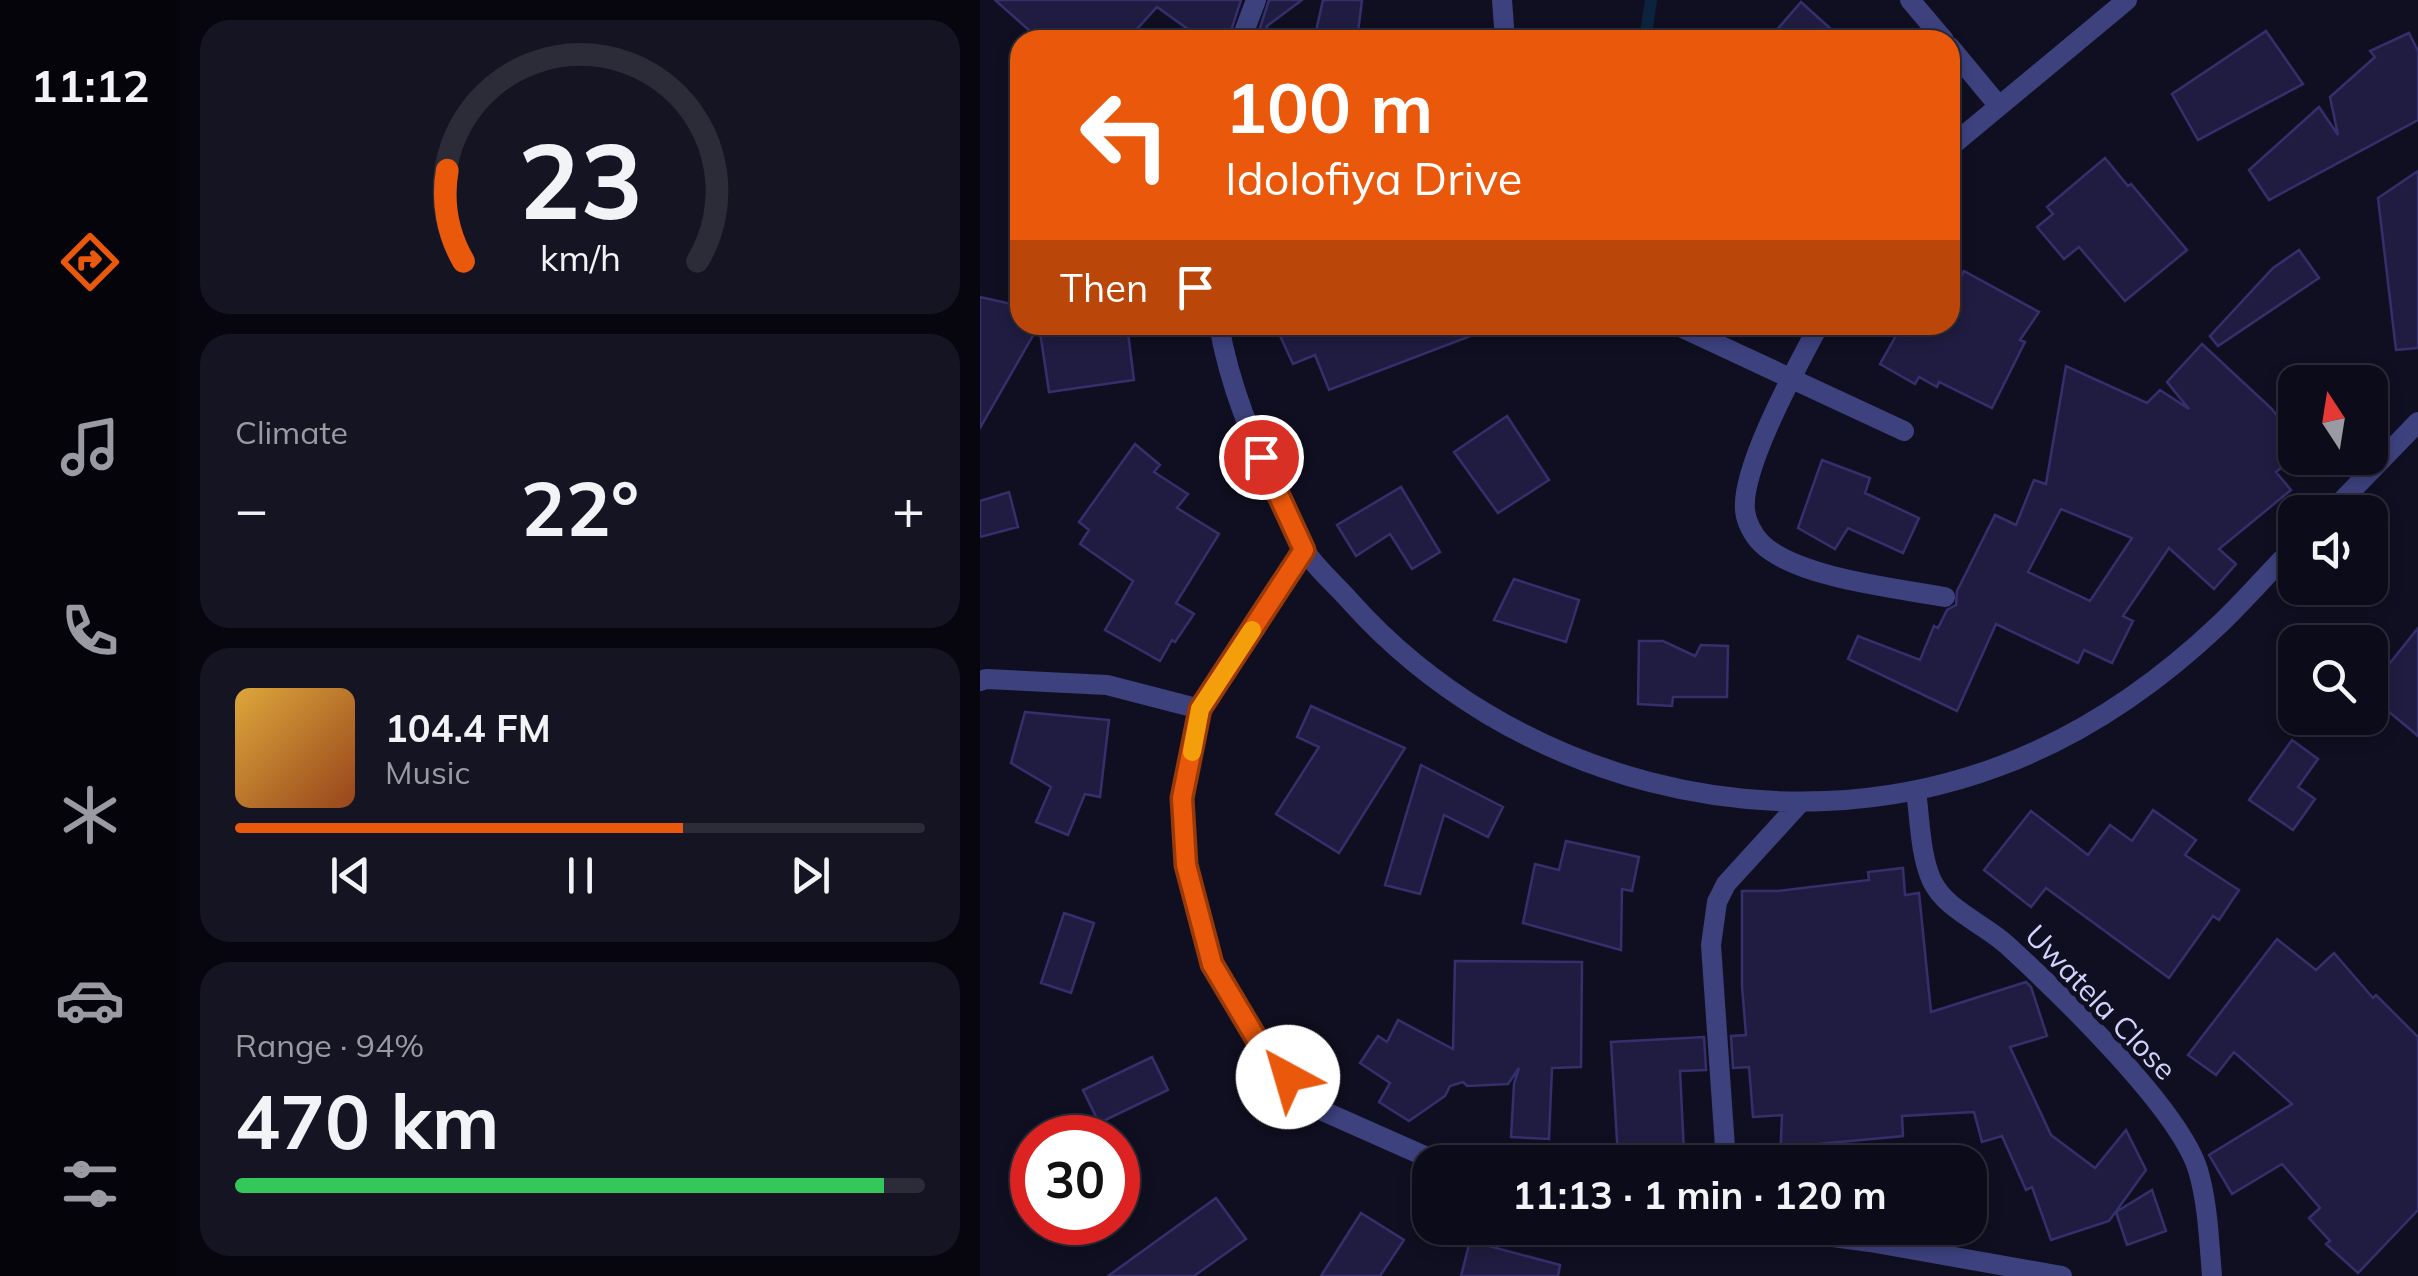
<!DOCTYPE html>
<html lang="en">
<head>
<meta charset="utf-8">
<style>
  :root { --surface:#0c0b19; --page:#151422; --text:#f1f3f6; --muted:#9a9ba2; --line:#2c2b38; --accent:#ea580c }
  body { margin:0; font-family:Mulish,sans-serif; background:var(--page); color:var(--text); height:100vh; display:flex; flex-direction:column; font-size:38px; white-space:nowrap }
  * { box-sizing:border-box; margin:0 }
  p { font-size:32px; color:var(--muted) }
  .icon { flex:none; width:55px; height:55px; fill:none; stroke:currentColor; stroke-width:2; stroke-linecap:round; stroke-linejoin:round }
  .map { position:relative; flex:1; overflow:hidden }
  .details { display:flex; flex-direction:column; gap:20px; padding:20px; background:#07060e; width:800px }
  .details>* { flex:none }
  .banner { position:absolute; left:30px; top:30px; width:950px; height:305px; border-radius:30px; box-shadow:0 5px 15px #0003,0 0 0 2px var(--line); background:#ea580c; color:#fff; overflow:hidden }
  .needle { width:65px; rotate:348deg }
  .buttons { position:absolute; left:1298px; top:365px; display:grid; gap:20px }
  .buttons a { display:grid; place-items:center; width:110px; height:110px; border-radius:20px; background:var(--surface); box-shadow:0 5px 15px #0003,0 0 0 2px var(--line); font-size:50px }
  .speed { position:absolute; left:30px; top:1115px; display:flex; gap:20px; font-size:50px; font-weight:700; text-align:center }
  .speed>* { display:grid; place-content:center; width:130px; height:130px; border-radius:50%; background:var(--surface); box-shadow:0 5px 15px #0003,0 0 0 2px var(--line); line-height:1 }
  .speed .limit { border:15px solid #d22; background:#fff; color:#111 }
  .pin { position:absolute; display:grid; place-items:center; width:85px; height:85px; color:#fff; margin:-42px; border:5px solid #fff; border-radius:50%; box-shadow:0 2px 10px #0007 }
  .me { position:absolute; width:110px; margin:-55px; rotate:321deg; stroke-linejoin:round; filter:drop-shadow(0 0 8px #0008) }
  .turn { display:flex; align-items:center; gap:35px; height:210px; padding:0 50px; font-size:45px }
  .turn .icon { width:130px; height:130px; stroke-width:2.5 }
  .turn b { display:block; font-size:70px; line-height:85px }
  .then { display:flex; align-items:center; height:95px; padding:0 50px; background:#0003; gap:20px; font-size:38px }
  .big { font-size:75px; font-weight:700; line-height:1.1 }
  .details .widget { flex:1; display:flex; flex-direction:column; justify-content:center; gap:15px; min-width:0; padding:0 35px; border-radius:30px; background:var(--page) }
  .details .dial { align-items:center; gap:0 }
  .dial svg { height:260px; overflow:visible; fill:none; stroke:var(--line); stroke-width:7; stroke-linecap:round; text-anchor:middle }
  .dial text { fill:var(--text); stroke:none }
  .song { display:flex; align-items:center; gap:30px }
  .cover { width:120px; height:120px; border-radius:15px; background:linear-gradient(135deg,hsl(40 70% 55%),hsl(20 70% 35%)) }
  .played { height:10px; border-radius:5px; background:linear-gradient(90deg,var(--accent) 65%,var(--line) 65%) }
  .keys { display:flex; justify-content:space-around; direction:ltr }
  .heat { display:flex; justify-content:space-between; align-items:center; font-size:55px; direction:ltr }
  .charge { height:15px; border-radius:8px; background:linear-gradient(90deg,#34c759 94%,var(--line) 0) }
  .trip { position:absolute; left:432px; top:1145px; width:575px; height:100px; border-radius:30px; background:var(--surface); box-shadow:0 5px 15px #0003,0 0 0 2px var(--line); font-weight:700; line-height:100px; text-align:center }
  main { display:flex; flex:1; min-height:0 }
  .dock { display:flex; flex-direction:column; width:180px; justify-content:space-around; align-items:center; background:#05040a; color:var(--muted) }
  .dock .icon { width:70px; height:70px }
  .dock .active { color:var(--accent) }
  .dock b { font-size:45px; color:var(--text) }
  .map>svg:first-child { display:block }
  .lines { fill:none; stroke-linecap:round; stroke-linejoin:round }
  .stream { stroke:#0c233d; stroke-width:12 }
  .building { fill:#201c41; stroke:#352f6c; stroke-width:2.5; fill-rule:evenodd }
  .street { stroke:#3d417e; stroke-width:20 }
  .route-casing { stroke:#983908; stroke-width:25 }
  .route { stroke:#ea580c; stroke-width:18 }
  .slow { stroke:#f59e0b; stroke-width:18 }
  .labels { text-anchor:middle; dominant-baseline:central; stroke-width:10; stroke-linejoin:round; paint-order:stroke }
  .street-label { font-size:30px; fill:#d2d2fc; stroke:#100f21 }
</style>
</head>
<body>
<main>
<nav class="dock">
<b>11:12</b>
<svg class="icon active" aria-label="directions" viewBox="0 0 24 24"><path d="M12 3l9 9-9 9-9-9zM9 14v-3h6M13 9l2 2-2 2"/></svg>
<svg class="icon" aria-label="music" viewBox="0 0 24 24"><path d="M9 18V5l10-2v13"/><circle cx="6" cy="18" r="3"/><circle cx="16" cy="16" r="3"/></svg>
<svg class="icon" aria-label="phone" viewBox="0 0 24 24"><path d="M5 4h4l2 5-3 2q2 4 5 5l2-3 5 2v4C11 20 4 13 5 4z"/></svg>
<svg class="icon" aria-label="climate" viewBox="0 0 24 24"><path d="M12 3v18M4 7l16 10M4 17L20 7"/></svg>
<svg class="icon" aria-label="car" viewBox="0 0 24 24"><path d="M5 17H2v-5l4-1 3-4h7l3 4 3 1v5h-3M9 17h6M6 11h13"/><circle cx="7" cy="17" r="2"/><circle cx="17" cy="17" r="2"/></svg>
<svg class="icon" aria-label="filters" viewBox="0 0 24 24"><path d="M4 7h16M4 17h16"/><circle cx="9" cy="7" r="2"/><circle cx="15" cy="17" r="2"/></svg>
</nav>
<section class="details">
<div class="widget dial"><svg viewBox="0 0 100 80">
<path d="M14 69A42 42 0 1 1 86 69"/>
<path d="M14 69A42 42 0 0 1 9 41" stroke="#ea580c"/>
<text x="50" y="56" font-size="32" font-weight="700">23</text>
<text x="50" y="72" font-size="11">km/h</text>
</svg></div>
<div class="widget"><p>Climate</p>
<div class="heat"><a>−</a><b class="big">22°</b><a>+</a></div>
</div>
<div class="widget">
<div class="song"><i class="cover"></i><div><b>104.4 FM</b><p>Music</p></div></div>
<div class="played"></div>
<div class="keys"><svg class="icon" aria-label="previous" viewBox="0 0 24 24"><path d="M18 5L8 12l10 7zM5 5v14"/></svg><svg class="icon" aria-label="pause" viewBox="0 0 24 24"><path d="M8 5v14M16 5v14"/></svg><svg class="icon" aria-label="next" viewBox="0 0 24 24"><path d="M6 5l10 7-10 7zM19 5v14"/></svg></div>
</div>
<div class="widget"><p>Range · 94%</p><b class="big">470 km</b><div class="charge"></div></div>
</section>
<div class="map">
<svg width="1438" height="1276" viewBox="0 0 1438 1276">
  <rect width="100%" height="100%" fill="#100f21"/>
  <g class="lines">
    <path class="stream" d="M665,40L671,0"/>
  </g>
  <path class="building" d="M15,0H261L248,40H223L177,7L147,40H60Z
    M289,0H322L287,26L285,40H276Z
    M343,0H382L377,40H334Z
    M821,2L863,40H788Z
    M1286,31L1323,84L1218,140L1192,94Z
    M1429,33L1438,51V120L1289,200L1269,170L1339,107L1358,135L1350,97L1395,57L1390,51Z
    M1125,158L1148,186L1151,184L1207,250L1145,301L1099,247L1084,259L1057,227L1073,214L1067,207Z
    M1438,171V348L1416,350L1398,198Z
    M1319,250L1339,278L1238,346L1230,336L1293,268Z
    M984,271L1059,312L1040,340L1045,342L1012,408L959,382L957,387L939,377L935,384L900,364L922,325H970V296Z
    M0,297L40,306V325H59L0,428Z
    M59,325H147L154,380L69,392Z
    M295,325H508L509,329L349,390L335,355L313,364Z
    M1222,344L1292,409L1315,438V457L1296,472L1311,490L1239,549L1256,564L1234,589L1189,548L1143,616L1153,621L1132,663L1104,650L1098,663L1016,624L977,711L868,659L878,636L940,660L954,626L958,628L967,610L976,605L977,591L1015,515L1036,525L1054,480L1066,484L1086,366L1167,403L1180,390L1209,409L1187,382ZM1081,509L1152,538L1110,601L1048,572Z
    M527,416L569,480L518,513L474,452Z
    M155,444L180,465L174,472L208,494L197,508L239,534L196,603L214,614L195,642L192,640L180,661L125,630L153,581L100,544L109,530L99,522Z
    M842,460L890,478L885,493L939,518L923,553L868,528L855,549L818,528Z
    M421,487L460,552L432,569L410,534L376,556L357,525Z
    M29,492L38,527L0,537V501Z
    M534,579L599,600L586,642L514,620Z
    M1438,628V736L1390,696V688Z
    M659,641H683L715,656L721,645L748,646L747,697H693L692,706L658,704Z
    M331,706L425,748L359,853L296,814L339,747L317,737Z
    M45,712L129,720L120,797L105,794L88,835L56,822L71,787L31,763Z
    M1312,740L1338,759L1318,787L1335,799L1313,830L1269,800Z
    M441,765L523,807L508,837L464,815L440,894L405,885Z
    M1173,810L1216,840L1205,855L1259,890L1239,920L1233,916L1189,978L1066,888L1051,907L1004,870L1051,811L1108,855L1130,825L1152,841Z
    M586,841L659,857L652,891L642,889L641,950L543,923L555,864L579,870Z
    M923,868L925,895L939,893L951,1012L1046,982L1051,987L1067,1036L1030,1047L1071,1135L1115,1168L1146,1130L1166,1170L1129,1221L1071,1240L1052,1187L1046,1190L1022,1136L1002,1142L994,1112L922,1116L923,1136L839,1144L838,1162H800L802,1115L773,1117L769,1067L753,1068L751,1036L766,1035L762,986V891H798L889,880L888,872Z
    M84,913L114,923L91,993L61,983Z
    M1297,939L1336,970L1354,953L1393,998L1396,995L1438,1037V1210L1378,1273L1346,1244L1350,1241L1329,1218L1340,1208L1302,1164L1252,1194L1229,1155L1312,1104L1254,1052L1236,1075L1208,1055Z
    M475,961L602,962L601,1067L572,1068L569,1139L531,1137L534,1084L539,1068L528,1084L487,1086L483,1082L470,1086L465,1096L429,1121L399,1102L410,1083L380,1063L398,1036L407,1042L418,1020L473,1049Z
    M724,1037L726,1070L700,1071L704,1153L638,1157L631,1042Z
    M172,1057L188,1090L119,1123L103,1090Z
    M1172,1190L1186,1231L1147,1245L1136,1212Z
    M236,1198L266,1239L214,1276H128Z
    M381,1213L424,1240L400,1276H341Z
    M490,1241L580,1265L578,1276H481Z"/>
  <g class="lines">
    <path class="street" d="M522,0L525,40
      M930,0L964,40
      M261,40L276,0
      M970,47L1018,105
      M970,147L1147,0
      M239,325C250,388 272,438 299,496C307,513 314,535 325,551C337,569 356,585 370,601C529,779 795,851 1020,766C1103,735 1178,683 1241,623C1267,598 1290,571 1315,546
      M696,325L924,431
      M839,325C818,365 761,467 765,510C766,522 773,535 782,544C818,578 916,588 965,597
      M1351,512L1438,422
      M325,550L220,709L202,798L206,865L232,964L282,1047L334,1107L458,1162
      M0,681L6,679L127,685L220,709
      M936,791C940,819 940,855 952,881C966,910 1003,923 1027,945C1077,991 1199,1108 1218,1170C1228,1204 1229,1241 1232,1276
      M746,1162L731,945L737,902L746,884L820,803
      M786,1228L890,1242L1082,1276"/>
  </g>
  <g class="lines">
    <defs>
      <path id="route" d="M281,457L324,550L220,709L202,798L206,865L232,964L282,1048L308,1077"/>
    </defs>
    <use href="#route" class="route-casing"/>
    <use href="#route" class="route"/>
    <path class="slow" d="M212,752L220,709L272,630"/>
  </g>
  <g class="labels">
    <g class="street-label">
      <text transform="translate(1121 1002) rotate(46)">Uwatela Close</text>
    </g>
  </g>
</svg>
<div class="buttons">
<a><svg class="needle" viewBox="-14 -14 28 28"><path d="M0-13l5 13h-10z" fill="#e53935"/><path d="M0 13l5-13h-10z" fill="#9a9ba2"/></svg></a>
<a><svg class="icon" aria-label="sound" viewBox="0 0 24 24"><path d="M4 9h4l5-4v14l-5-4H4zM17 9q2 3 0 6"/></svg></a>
<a><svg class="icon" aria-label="search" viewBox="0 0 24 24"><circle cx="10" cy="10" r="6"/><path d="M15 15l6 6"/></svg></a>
</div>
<div class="speed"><div class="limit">30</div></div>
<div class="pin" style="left:281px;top:457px;background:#d93025"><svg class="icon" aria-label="arrive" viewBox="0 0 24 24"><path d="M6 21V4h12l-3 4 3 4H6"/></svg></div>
<svg class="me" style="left:308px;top:1077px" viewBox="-20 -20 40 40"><circle r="19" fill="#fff"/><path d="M0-13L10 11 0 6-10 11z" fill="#ea580c"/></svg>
<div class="trip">11:13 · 1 min · 120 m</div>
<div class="banner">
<div class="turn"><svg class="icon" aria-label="left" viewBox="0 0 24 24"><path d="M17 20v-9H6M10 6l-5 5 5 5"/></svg><div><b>100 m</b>Idolofiya Drive</div></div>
<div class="then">Then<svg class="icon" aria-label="arrive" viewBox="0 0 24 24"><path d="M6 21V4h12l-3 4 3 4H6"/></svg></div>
</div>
</div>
</main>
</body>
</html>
